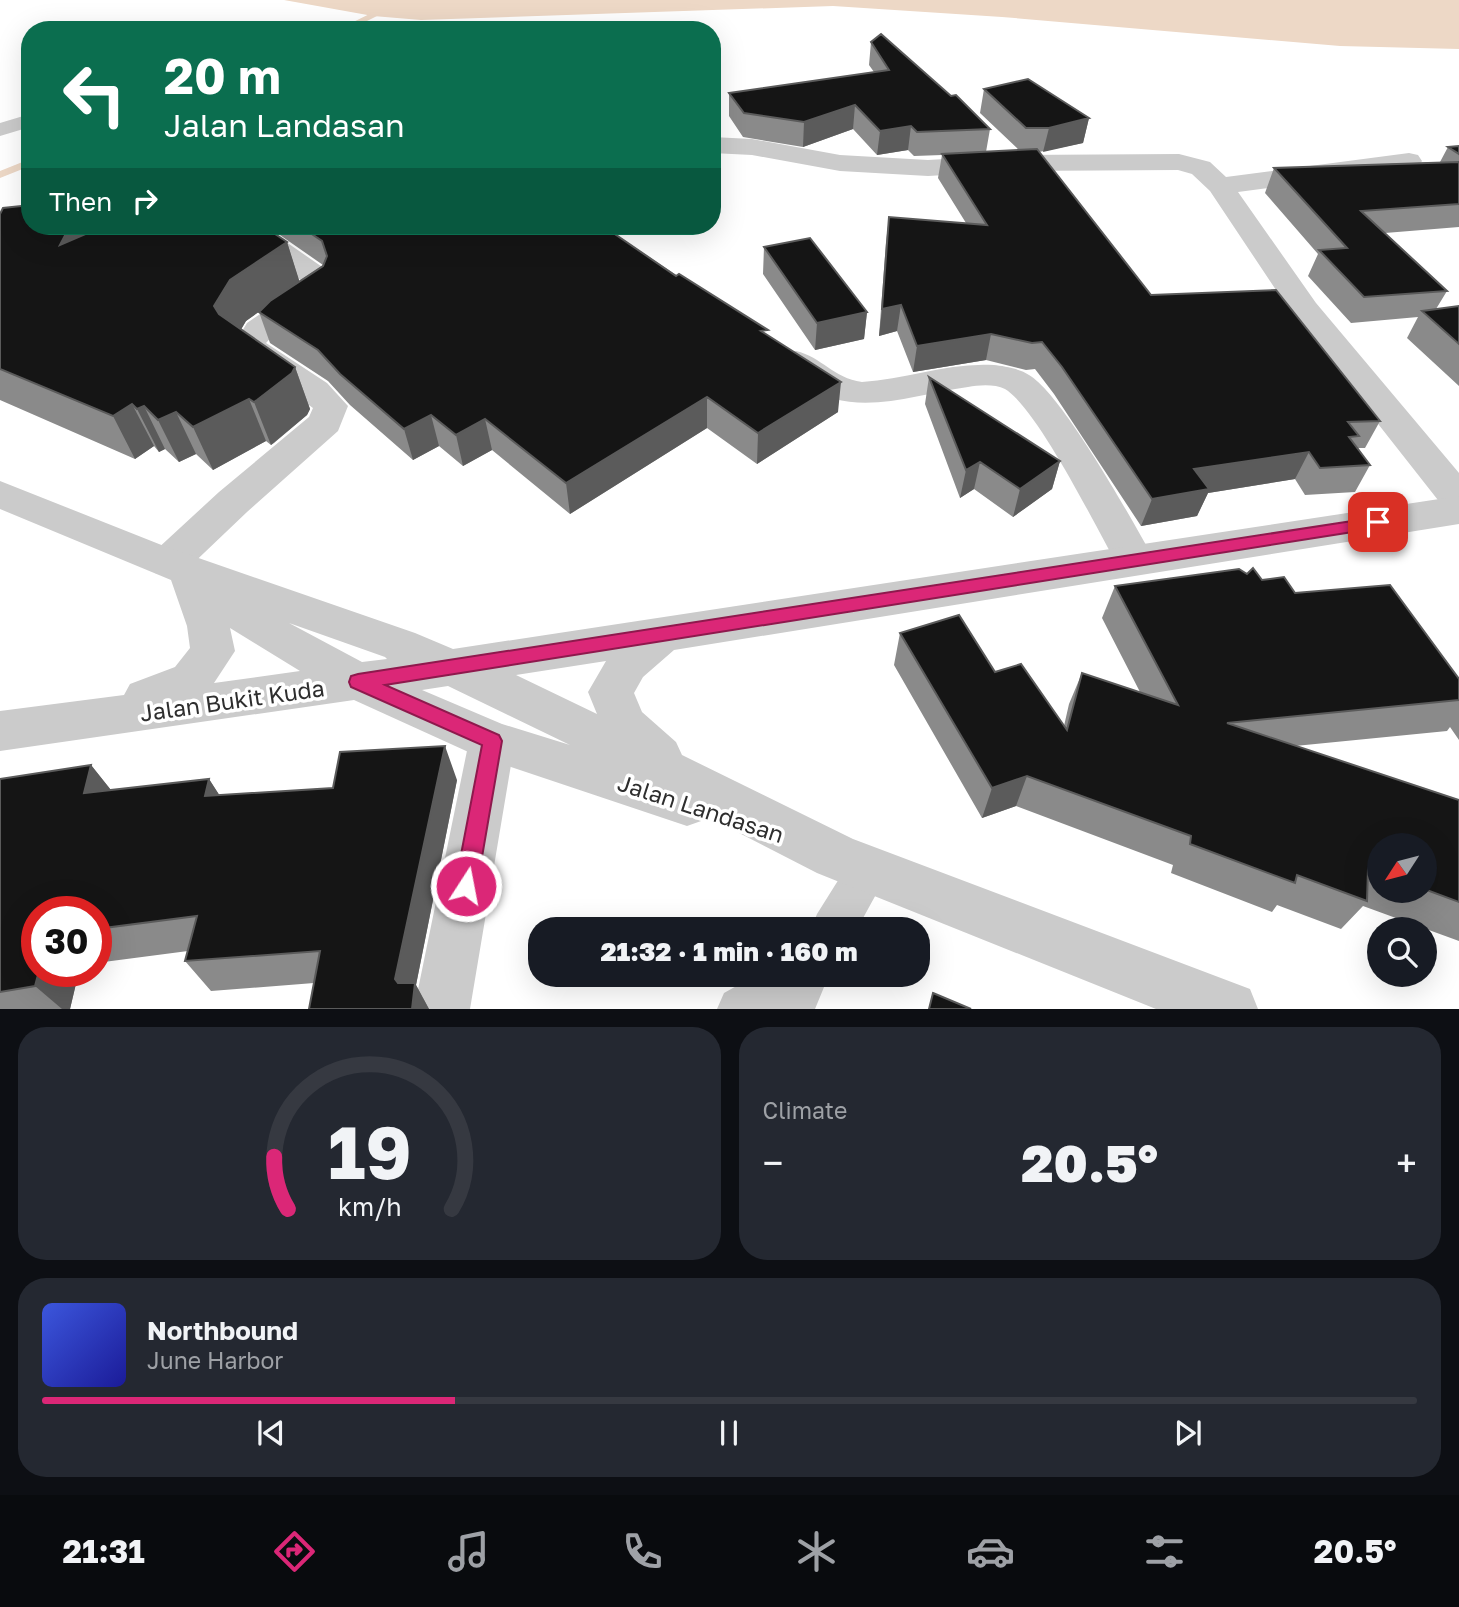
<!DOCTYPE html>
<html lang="en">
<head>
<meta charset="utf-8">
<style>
  :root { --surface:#171b24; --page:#242831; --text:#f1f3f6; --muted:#9ea1a6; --line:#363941; --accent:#db2777 }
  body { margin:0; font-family:"Golos Text",sans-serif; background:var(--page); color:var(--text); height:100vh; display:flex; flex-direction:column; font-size:26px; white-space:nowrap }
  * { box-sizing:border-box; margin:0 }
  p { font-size:23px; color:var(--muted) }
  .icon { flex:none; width:38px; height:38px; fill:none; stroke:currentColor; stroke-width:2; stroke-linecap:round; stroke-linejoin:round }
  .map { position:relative; height:1009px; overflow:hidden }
  .sheet { display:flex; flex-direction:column; gap:18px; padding:18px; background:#0d0f14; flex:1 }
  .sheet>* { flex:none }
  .banner { position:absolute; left:21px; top:21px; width:700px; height:214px; border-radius:28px; box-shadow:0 7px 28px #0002; background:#0b6e4f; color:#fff; overflow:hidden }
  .needle { width:46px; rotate:234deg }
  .buttons { position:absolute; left:1367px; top:833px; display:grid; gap:14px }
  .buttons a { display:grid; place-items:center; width:70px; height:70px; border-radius:50%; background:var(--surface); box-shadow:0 7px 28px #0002; font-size:35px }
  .speed { position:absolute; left:21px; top:896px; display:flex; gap:14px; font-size:35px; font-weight:700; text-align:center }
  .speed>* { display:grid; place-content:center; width:91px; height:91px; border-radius:50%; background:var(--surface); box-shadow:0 7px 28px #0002; line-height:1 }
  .speed .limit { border:10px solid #d22; background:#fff; color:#111 }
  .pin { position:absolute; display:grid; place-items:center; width:60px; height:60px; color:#fff; margin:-30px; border-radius:14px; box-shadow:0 4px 10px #0006 }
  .me { position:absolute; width:77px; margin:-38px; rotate:11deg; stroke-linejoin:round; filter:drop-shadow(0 0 5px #0008) }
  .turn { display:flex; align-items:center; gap:24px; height:147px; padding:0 28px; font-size:32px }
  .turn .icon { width:91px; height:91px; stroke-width:2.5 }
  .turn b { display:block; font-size:49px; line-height:60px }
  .then { display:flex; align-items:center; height:66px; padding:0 28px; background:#0003; gap:14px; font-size:26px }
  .big { font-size:52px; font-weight:800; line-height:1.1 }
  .sheet .tile { flex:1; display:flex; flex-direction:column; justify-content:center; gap:10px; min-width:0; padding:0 24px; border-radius:28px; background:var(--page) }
  .sheet .dial { align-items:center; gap:0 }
  .dial svg { height:182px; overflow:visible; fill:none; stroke:var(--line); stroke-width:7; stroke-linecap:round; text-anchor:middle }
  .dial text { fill:var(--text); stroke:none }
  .song { display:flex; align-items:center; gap:21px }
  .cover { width:84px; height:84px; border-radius:10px; background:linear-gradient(135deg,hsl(230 70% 55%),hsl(240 70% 35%)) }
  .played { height:7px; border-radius:4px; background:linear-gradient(90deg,var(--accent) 30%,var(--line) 30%) }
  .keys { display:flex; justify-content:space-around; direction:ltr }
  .heat { display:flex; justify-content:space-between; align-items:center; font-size:38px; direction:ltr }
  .sheet .tiles { flex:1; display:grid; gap:18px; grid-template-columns:1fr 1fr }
  .tile:last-child { grid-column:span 2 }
  .trip { position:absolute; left:528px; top:917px; width:402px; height:70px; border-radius:28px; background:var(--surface); box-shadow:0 7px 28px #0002; font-weight:800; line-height:70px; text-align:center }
  .tab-bar { display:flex; height:112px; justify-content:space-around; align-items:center; background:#090b0e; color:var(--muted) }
  .tab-bar .icon { width:49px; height:49px }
  .tab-bar .current { color:var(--accent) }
  .tab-bar b { font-size:32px; color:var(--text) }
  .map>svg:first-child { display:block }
  .water { fill:#edd8c6 }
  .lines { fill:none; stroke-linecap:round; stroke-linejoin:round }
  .stream { fill:#edd8c6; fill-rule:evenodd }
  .service { fill:#cbcbcb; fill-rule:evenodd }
  .minor { fill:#cbcbcb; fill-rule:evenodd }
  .tertiary { fill:#cbcbcb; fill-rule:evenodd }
  .wall { fill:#8a8a8a; fill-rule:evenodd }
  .shaded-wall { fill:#5b5b5b }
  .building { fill:#151515; stroke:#5b5b5b; stroke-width:2 }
  .route { fill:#db2777; stroke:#8e194d; stroke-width:2 }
  .labels { text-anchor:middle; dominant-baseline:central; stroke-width:7; stroke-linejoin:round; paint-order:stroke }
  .street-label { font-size:23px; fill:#2e2e2e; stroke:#fff }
</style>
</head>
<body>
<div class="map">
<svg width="1459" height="1009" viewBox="0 0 1459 1009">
  <rect width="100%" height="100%" fill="#fff"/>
  <path class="water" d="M284,0H1459V49L1340,46L1002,17L833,6L421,20L373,16Z"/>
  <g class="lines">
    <path class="stream" d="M398,0H409L349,30H337Z
      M30,159V166L0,178V171Z"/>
    <path class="service" d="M30,114V127L0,136V123Z
      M869,849L884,855L890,869L857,929H811L817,914L854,855Z
      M756,975H829L815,1009H717L724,993Z"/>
    <path class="minor" d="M712,137L752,139L840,155L928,160L1013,155L1179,154L1210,162L1226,177L1409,153L1418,155L1422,161L1418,167L1409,169L1238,192L1316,303L1459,473V512L1445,509L1294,317L1210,191L1192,174L1178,170L1013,171L928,176L840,171L752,155L712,153Z
      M239,226H263L328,271L334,287L330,294L279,329L266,343L327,383L348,406L338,431L247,512L183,573L169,577L155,573L149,562L155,551L219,492L309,417L313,408L237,353L233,346L247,323L303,284L302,281L240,236L236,230Z
      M796,351C822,357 833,378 862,382C906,379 950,362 994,365C1004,366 1021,369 1029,375C1063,395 1132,520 1154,559L1148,570L1134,574L1120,570C1098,531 1038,409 1005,389C995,384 979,385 968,387C912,394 853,421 803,383C794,376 785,370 779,361L784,354Z
      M492,721L509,727L515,741L470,1009H414L469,741L475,727Z"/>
    <path class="tertiary" d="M0,481L164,546L415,633L453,649L1459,496V524L674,650L643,677L634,693L642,712L676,742L682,755L853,839L1250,989L1258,1009H1156L817,873L706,816L704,820L687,826L475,755L354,700L0,751V711L124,695L130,684L175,667L190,648L187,626L171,580L0,509ZM289,623L385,657L387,659L362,662ZM230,628L300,671L214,683L235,651ZM606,661L588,692L597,714L516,675ZM448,686L570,745L502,724L422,690Z"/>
  </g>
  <path class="wall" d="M871,42L951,96L990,129L986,152L1019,150L980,113L984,89L1089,118L1083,143L1039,152L1151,295L1380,421L1365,448H1358L1370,465L1355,492L1305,495L1295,479L1208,493L1197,516L1141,526L1054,394L1035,369L1026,370L986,360L913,372L897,331L879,336L886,242L889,217L966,223L938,178L942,155L914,156L908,150L877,155L853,129L803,147L743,137L729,116V93L874,72L869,65Z
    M1459,146V227L1385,233L1447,291L1436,309L1459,306V386L1407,338L1418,317L1351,323L1308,276L1318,254L1265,193L1274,168L1440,162L1448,147Z
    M0,214L30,226H96L98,229L287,242L299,281L323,265L267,226H616L607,229L768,336L838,412L757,464L707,428L570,514L492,450L463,466L439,446L413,460L350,405L328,381L270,343L259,312L261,310L246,321L241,329L295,367L310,409L307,415L274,443L271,445L266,441L213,470L196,454L179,462L165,449L159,452L154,446L135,459L0,400Z
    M764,247L867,312L864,339L815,350L763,274Z
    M929,377L1060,461L1052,489L1013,517L974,489L960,498L925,404Z
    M1247,574L1295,593L1459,679V740L1450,727L1447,731L1295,746L1459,800V941L1363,906L1341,929L1277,905L1272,912L1171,873L1173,865L1016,806L982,818L894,665L900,633L995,672L1064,726L1069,704L1082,673L1140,692L1102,618L1115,586ZM1379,845H1424V891H1379Z
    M91,765L111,790L209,779L219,795L457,780L416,985L429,1009H309L314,983L211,991L185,961L188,951L96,963V912H37V971H79L70,1009H0V779Z"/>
  <path class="shaded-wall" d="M855,105L853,129L803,147L804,122Z
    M1089,118L1083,143L1043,152L1049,128Z
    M911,126L908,150L877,155L880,131Z
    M70,226H96L103,240L60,245Z
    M580,226H616L582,238Z
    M287,242L300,283L246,321L231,347L214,306L230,280Z
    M901,305L897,331L879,336L882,309Z
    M867,312L864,339L815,350L817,323Z
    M991,334L986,360L913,372L917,346Z
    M295,367L310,409L307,415L271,445L254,402Z
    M841,382L838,412L757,464L758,433Z
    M707,397V428L570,514L566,483Z
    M249,399L266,441L213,470L193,427Z
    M132,404L154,446L135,459L113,416Z
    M144,406L165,449L159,452L137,409Z
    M176,412L196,454L179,462L158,420Z
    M431,415L439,446L413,460L404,429Z
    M485,419L492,450L463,466L456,435Z
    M1309,452L1295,479L1208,493L1197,516L1141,526L1152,499L1194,469Z
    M1060,461L1052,489L1013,517L1020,489Z
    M980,462L974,489L960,498L966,470Z
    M445,746L457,780L416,985L429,1009H412L395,979Z
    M91,765L118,799L84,793Z
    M1027,776L1016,806L982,818L992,788Z
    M209,779L231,813L205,796Z
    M39,971H79L70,1009H62L35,986Z"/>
  <path class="building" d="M881,34L951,96L956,95L990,129L917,132L911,126L880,131L855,105L804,122L744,113L729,93L889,70L871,42Z
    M1028,79L1089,118L1049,128H1026L984,89Z
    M1459,146V154L1448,147Z
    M1037,149L1151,295L1276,290L1380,421L1348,422L1359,436L1349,437L1370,465L1320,468L1309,452L1194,469L1209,489L1152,499L1062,367L1042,342L1032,343L991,334L917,346L901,305L882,309L889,217L987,225L942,154Z
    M1459,162V204L1361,211L1447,291L1364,297L1319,250L1347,248L1274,168Z
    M30,205V226H70L60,245L104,226H263L287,242L230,280L214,306L219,314L295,367L292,373L257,400L254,402L249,399L193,427L176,412L158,420L144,406L137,409L132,404L113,416L0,369V214L3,208Z
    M300,226H603L676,276L679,274L768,330L761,331L841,382L758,433L707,397L566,483L485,419L456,435L431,415L404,429L340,374L318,350L259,312L270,301L323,266L327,256L322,241Z
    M810,238L867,312L817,323L764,247Z
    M1459,306V344L1422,311Z
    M929,377L1060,461L1020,489L980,462L966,470Z
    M1253,568L1262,580L1284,577L1295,593L1390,585L1459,679V700L1227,723L1459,800V902L1424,889V845H1379V873L1368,869L1367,901L1297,875L1295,883L1190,844L1191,836L1027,776L992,788L900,633L959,615L995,672L1021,664L1067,730L1082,673L1178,705L1115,586L1239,569L1247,574Z
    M445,746L395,979L398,983H415L412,1009H309L320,951L185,961L197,916L96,929V912H37V971H39L35,986L0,992V779L91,765L84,793L209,779L205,796L333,788L340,752Z
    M933,993L971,1009H929Z"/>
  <path class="route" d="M1378,517L1386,522L1378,528L385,685L499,735L502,741L477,886L474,893L466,896L458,893L455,886L482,745L351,687L349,682L351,676L358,674Z"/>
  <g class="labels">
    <g class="street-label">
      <text transform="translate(232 700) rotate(-8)">Jalan Bukit Kuda</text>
      <text transform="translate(701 808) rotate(18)">Jalan Landasan</text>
    </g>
  </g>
</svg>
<div class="buttons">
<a><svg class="needle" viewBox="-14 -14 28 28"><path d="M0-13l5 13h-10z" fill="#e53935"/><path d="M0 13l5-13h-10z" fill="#9ea1a6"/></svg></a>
<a><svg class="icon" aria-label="search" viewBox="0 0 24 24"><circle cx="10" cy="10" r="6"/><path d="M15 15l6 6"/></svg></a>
</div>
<div class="speed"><div class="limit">30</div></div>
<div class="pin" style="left:1378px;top:522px;background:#d93025"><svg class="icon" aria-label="arrive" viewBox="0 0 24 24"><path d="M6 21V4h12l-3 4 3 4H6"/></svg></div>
<svg class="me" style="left:466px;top:886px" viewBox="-20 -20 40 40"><circle r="17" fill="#db2777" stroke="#fff" stroke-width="3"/><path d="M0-11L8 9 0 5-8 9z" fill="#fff"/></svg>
<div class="trip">21:32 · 1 min · 160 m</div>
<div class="banner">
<div class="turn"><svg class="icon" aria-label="left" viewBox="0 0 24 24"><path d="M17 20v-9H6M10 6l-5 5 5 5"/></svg><div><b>20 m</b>Jalan Landasan</div></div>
<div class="then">Then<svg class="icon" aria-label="right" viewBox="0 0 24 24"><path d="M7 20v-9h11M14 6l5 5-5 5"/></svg></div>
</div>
</div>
<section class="sheet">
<div class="tiles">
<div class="tile dial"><svg viewBox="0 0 100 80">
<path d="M14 69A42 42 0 1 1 86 69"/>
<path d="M14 69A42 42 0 0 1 8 46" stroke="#db2777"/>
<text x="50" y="56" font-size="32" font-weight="700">19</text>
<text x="50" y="72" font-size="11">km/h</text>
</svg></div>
<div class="tile"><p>Climate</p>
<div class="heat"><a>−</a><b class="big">20.5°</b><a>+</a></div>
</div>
<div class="tile">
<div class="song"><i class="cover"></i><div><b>Northbound</b><p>June Harbor</p></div></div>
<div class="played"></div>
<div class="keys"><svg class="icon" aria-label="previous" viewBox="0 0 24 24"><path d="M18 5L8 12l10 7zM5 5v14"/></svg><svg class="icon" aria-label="pause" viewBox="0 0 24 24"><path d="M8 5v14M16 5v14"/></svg><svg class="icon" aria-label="next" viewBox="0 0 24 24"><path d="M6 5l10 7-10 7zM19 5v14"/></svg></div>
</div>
</div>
</section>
<nav class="tab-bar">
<b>21:31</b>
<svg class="icon current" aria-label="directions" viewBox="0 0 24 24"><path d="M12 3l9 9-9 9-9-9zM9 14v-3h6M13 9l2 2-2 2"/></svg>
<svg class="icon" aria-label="music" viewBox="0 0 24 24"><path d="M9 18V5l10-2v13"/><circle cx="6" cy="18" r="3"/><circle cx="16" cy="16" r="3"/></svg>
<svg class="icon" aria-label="phone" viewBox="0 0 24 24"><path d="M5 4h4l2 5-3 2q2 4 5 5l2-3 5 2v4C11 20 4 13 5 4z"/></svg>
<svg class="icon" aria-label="climate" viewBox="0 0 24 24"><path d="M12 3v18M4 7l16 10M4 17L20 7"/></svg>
<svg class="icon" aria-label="car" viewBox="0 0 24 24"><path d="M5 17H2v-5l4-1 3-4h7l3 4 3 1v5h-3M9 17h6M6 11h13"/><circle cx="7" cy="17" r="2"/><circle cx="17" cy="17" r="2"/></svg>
<svg class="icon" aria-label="filters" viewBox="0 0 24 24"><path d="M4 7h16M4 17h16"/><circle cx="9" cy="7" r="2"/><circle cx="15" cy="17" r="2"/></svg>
<b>20.5°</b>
</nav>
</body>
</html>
